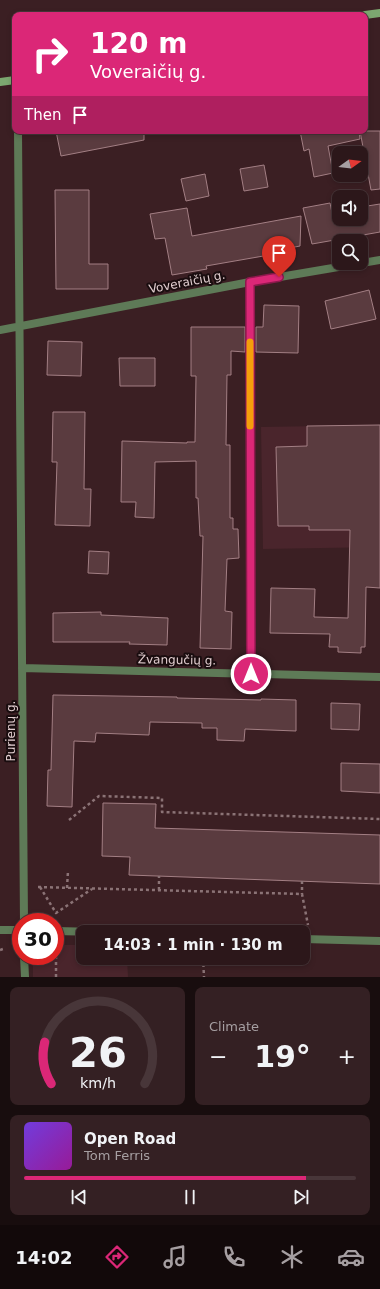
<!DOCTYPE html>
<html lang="en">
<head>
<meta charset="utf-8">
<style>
  :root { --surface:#2c171a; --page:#342023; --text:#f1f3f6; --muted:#a69fa2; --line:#483639; --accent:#db2777 }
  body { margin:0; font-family:"DejaVu Sans",sans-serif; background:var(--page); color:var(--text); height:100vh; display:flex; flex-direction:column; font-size:15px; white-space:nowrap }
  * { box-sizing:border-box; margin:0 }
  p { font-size:13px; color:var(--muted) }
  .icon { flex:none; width:22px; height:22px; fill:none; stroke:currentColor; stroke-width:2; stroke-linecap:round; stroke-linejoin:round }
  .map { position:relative; height:977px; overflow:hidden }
  .panel { display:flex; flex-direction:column; gap:10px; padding:10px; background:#180d0e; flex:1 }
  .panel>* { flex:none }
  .guide { position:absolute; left:12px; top:12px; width:356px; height:122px; border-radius:8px; box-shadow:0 2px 6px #0003,0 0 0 1px var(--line); background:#db2777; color:#fff; overflow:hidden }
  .needle { width:26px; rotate:75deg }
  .buttons { position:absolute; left:332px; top:146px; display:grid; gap:8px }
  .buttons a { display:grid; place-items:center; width:36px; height:36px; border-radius:8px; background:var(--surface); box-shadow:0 2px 6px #0003,0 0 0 1px var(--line); font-size:20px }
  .speed { position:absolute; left:12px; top:913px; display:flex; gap:8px; font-size:20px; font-weight:700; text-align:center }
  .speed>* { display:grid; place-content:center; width:52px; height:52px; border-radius:50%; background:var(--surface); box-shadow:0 2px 6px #0003,0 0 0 1px var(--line); line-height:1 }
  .speed .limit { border:6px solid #d22; background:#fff; color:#111 }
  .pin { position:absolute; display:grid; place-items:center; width:34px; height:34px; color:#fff; margin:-41px -17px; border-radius:50% 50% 50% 0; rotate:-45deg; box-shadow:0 0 4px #0007 }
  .pin .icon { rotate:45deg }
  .me { position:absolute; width:44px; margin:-22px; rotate:0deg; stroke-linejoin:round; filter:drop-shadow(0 0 3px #0008) }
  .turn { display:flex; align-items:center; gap:14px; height:84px; padding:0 12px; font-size:18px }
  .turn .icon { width:52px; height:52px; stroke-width:2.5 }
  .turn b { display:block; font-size:28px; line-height:34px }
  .then { display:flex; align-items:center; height:38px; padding:0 12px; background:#0003; gap:8px; font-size:15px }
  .big { font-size:30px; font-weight:600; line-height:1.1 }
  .panel .widget { flex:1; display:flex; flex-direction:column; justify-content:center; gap:6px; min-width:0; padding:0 14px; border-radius:8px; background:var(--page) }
  .panel .dial { align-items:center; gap:0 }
  .dial svg { height:104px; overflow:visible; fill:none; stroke:var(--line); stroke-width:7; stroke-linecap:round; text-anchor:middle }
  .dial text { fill:var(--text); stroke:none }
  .song { display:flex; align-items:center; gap:12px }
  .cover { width:48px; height:48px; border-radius:6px; background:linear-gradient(135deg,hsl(260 70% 55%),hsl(300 70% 35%)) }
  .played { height:4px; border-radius:2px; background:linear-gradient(90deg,var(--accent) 85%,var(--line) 85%) }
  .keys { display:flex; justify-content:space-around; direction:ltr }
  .heat { display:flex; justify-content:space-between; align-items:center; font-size:22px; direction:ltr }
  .panel .tiles { flex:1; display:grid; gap:10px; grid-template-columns:1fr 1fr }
  .widget:last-child { grid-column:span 2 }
  .trip { position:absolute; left:76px; top:925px; width:234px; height:40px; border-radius:8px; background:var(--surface); box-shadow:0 2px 6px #0003,0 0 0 1px var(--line); font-weight:600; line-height:40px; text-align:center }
  .tabs { display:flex; height:64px; justify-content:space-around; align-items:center; background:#12090a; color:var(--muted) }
  .tabs .icon { width:28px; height:28px }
  .tabs .on { color:var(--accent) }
  .tabs b { font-size:18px; color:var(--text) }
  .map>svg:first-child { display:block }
  .built { fill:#4a252c }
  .building { fill:#5a3b3f; stroke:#a37f84 }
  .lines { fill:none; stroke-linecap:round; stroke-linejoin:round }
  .path { stroke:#8b7376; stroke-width:2.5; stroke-dasharray:3 3; stroke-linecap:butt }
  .minor { stroke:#5e7a57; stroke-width:8 }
  .secondary { stroke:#7ca870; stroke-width:8 }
  .route-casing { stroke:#8e194d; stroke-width:10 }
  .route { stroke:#db2777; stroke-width:7 }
  .slow { stroke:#f59e0b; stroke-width:7 }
  .labels { text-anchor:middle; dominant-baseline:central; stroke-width:4; stroke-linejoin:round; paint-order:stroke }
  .street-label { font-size:12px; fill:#e2ced0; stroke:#1a0d0f }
</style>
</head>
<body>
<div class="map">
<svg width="380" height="977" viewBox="0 0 380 977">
  <rect width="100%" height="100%" fill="#3b1f23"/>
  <path class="built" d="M380,425V547L263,549L261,427Z
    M55,945H83V958H127L128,977H33V956H55Z"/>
  <path class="building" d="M56,131H144V140L61,156Z
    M300,131H359L360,139L328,146L333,173L314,177L309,149L304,151Z
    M360,131H380V189L371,190Z
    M264,165L268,187L244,191L240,169Z
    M205,174L209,196L186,201L181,179Z
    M55,190H89V264H108V289H56Z
    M330,203L332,213L339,212V219H361V207L380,204V232L312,244L303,208Z
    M187,208L192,236L301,216L300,246L274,251L275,254L206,266L207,269L172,275L165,238L155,239L150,214Z
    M369,290L376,319L331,329L325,301Z
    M264,305L299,306L298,353L256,352V327H263Z
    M191,327H245V352L231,351V375H227L226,445H230V518H233V529H238L239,558L227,559L225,611L232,612L231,649L200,648L203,536H200L198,498H196V461L155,462L154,518L135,517L136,502H121L122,441L187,443V442H195L196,376H191Z
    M48,341L82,342L81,376L47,375Z
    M119,358H155V386H120Z
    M53,412H85L84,489H91L90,526L55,525L57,462H52Z
    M380,425V588L366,587L365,647H361V653L338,652V647H329L330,634L270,633L271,588L315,589L314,617L348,618L350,530H309V526H278L276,447L307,446V426Z
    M89,551L109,552L108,574L88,573Z
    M101,612V615L168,618L167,645L129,644L130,642H53V613Z
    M53,695L177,697V698L261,700V699L296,700V731L245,729L244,741L217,740V728H202V723L150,722L149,735L96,733L95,742L74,741L72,807L47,806L48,770H51Z
    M331,703L360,704L359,730L331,729Z
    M341,763L380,764V793L341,791Z
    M103,803L156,804L155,828L380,835V884L129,875L130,857L102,856Z"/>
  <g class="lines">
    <path class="path" d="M69,820L99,796L162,798V812L380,819
      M302,881V894
      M38,887L302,894L308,925
      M40,887L56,913L92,889
      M67,888L68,871
      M159,890V876
      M0,950L3,949
      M203,958L204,977
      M56,977V946"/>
    <path class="minor" d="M18,131L24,922
      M250,282L251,674
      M0,330L250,282L380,260
      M22,668L380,677
      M0,930H21
      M55,931L100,932
      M303,939L380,941
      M24,956L25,977"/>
    <path class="secondary" d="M365,15L380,13
      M0,82L15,80"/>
  </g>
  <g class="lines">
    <defs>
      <path id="route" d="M251,674L250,282L279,277"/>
    </defs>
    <use href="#route" class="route-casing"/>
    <use href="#route" class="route"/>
    <path class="slow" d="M250,342V426"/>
  </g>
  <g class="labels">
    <g class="street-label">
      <text transform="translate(187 282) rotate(-11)">Voveraičių g.</text>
      <text transform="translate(177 660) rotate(1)">Žvangučių g.</text>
      <text transform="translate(11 731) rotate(-90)">Purienų g.</text>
    </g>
  </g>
</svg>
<div class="buttons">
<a><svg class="needle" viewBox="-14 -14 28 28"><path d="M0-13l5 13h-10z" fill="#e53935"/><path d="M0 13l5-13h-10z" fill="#a69fa2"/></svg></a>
<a><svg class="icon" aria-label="sound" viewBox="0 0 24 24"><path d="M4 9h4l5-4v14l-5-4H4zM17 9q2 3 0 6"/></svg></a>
<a><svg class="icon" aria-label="search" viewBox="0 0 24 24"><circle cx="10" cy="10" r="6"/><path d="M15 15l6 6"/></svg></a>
</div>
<div class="speed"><div class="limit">30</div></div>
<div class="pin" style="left:279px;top:277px;background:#d93025"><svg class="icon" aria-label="arrive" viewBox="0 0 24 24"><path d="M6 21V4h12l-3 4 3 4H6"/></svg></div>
<svg class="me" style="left:251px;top:674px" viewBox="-20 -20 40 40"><circle r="17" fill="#db2777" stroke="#fff" stroke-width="3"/><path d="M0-11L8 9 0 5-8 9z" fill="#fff"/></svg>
<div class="trip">14:03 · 1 min · 130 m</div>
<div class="guide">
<div class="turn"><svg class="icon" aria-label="right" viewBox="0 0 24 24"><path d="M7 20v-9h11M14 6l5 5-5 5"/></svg><div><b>120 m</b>Voveraičių g.</div></div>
<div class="then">Then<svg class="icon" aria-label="arrive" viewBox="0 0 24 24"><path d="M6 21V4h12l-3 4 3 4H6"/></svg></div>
</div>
</div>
<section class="panel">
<div class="tiles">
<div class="widget dial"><svg viewBox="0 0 100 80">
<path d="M14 69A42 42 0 1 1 86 69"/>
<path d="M14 69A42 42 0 0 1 9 37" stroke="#db2777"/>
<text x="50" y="56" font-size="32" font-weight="700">26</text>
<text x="50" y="72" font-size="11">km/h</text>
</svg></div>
<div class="widget"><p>Climate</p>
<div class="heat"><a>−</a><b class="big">19°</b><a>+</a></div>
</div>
<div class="widget">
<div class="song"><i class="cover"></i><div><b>Open Road</b><p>Tom Ferris</p></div></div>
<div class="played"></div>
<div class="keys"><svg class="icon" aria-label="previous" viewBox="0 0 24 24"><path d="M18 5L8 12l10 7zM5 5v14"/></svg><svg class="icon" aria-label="pause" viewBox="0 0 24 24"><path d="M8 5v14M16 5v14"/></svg><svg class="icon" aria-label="next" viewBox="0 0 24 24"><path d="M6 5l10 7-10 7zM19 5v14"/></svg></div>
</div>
</div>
</section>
<nav class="tabs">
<b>14:02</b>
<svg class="icon on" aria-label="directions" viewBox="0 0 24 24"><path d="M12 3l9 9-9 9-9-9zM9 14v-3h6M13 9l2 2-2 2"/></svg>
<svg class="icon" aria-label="music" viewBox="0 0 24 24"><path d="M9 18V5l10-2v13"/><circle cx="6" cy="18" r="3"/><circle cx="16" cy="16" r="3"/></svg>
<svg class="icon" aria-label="phone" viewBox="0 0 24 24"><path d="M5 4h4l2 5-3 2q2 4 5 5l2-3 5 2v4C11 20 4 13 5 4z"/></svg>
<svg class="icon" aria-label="climate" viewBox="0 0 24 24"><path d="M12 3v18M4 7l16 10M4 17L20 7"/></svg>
<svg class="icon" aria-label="car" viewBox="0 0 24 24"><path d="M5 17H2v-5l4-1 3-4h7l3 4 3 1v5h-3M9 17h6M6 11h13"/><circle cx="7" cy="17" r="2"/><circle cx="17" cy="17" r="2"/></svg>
</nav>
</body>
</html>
